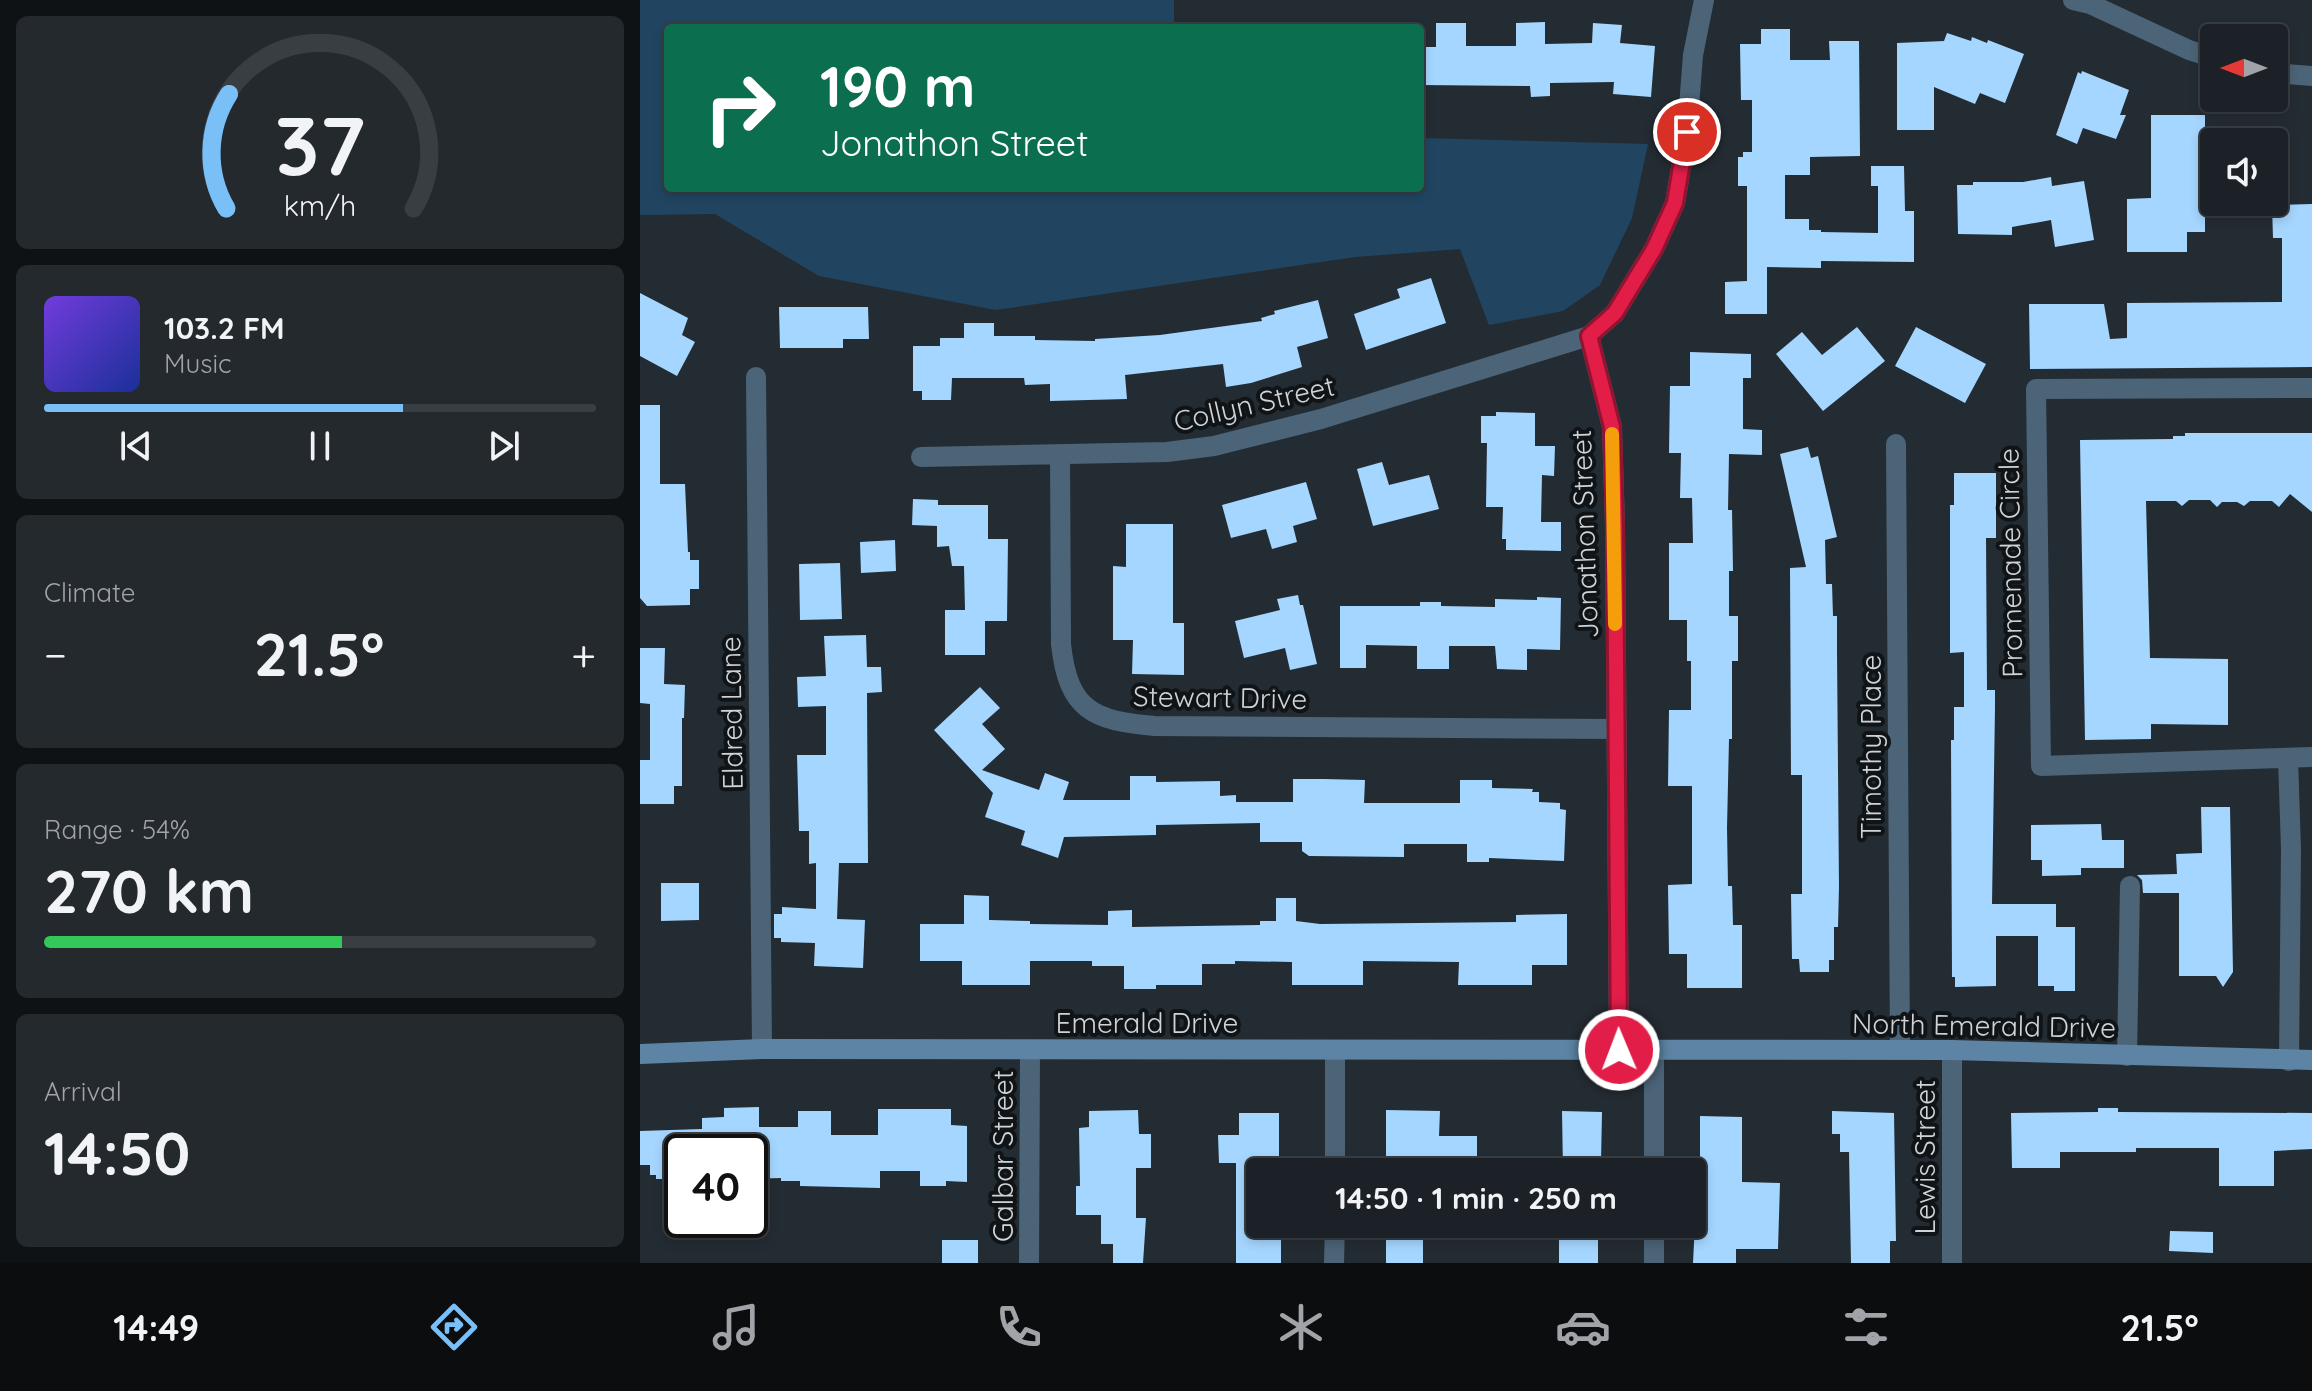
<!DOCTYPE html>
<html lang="en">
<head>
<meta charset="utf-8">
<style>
  :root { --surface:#1b2126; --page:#24292e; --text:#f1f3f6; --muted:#a0a3a7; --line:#393e43; --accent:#79bff8 }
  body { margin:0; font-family:Quicksand,sans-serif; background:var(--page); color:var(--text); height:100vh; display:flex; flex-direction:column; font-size:30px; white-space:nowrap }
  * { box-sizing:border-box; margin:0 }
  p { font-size:26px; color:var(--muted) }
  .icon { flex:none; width:44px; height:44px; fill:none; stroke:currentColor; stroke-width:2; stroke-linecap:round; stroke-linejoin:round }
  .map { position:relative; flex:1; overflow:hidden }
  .sheet { display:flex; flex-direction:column; gap:16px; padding:16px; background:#0f1215; width:640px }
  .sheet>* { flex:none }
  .hud { position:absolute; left:24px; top:24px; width:760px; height:168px; border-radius:8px; box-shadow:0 4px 12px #0003,0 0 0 2px var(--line); background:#0b6e4f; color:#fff; overflow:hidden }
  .needle { width:52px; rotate:270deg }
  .fabs { position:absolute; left:1560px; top:24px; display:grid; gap:16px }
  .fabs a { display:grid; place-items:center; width:88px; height:88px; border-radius:8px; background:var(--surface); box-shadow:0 4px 12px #0003,0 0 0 2px var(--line); font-size:40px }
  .speed { position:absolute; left:24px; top:1134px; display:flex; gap:16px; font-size:40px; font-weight:700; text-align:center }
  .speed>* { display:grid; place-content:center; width:104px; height:104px; border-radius:50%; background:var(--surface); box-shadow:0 4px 12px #0003,0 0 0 2px var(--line); line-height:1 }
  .speed .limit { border:4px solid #111; border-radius:12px; background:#fff; color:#111 }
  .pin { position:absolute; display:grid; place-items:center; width:68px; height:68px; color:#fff; margin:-34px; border:4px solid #fff; border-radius:50%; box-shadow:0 2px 8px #0007 }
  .me { position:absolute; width:88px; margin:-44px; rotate:359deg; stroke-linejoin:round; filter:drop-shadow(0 0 6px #0008) }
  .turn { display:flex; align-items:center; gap:28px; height:168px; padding:0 24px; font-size:36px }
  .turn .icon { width:104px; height:104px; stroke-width:2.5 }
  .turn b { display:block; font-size:56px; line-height:68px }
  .big { font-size:60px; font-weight:700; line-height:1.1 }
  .sheet .widget { flex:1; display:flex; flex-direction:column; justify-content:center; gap:12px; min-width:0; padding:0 28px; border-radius:12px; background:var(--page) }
  .sheet .dial { align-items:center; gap:0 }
  .dial svg { height:208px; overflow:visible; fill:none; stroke:var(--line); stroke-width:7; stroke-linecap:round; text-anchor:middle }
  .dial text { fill:var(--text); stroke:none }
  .song { display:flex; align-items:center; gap:24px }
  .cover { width:96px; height:96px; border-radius:12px; background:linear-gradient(135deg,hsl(260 70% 55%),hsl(230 70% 35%)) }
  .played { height:8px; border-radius:4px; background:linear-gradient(90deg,var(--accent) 65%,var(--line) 65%) }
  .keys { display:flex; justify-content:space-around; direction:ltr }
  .heat { display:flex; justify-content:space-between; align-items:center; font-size:44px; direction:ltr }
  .charge { height:12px; border-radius:6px; background:linear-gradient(90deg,#34c759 54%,var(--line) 0) }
  .trip { position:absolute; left:606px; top:1158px; width:460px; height:80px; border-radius:8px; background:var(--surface); box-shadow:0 4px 12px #0003,0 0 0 2px var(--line); font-weight:700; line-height:80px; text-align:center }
  .tab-bar { display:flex; height:128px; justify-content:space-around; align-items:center; background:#0b0d0f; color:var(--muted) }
  .tab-bar .icon { width:56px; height:56px }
  .tab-bar .current { color:var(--accent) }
  .tab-bar b { font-size:36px; color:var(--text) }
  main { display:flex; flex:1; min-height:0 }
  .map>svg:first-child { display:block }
  .green { fill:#214561 }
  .building { fill:#a5d6ff }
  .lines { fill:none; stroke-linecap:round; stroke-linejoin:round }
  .minor { stroke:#4c6478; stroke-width:20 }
  .tertiary { stroke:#4c6478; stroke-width:20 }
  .secondary { stroke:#5d84a4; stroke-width:20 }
  .route-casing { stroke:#92132f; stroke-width:20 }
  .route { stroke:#e11d48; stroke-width:14 }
  .slow { stroke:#f59e0b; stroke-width:14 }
  .labels { text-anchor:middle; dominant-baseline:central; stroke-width:8; stroke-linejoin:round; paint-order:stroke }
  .street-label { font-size:28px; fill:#ced3d8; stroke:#101417 }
</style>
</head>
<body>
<main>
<section class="sheet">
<div class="widget dial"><svg viewBox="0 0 100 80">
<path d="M14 69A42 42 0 1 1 86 69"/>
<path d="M14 69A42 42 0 0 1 15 25" stroke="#79bff8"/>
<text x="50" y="56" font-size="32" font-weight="700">37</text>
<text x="50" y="72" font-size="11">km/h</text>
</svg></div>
<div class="widget">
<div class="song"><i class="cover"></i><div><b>103.2 FM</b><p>Music</p></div></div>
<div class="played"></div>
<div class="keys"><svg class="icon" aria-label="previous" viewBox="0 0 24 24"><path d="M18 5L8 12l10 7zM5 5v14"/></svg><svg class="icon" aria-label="pause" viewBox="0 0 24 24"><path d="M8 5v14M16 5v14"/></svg><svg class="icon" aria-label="next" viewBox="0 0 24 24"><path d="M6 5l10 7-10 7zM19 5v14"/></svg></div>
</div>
<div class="widget"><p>Climate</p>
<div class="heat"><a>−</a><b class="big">21.5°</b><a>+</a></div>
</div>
<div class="widget"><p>Range · 54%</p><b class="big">270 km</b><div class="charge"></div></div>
<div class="widget"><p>Arrival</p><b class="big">14:50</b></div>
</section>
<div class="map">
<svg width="1672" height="1263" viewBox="0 0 1672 1263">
  <rect width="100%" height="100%" fill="#242c33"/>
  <path class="green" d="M0,0H534V28H28V188H780V138L1008,144L992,218L960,285L923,311L849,325L820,249L715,257L356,310L179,276L75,214L0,215Z"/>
  <path class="building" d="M905,22V44L952,43L953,23L982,25L980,43L1015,46L1011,97L973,94L974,82L910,83V96L891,97L890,86L780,85V47H796V23H826V46H876V23Z
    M1121,29H1150V60H1190L1189,41H1219L1220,156L1170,157V175H1145V219H1169V230H1181V232L1238,233V186H1231V166H1264L1265,211H1274V262L1181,261V268L1127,267V314H1085V282L1107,281V186H1098V157H1103V152H1112V100H1101L1100,44H1121Z
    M1307,33L1331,41L1332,37L1347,43L1348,40L1384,54L1365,103L1340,93L1335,104L1294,87V130H1257V43L1304,41Z
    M1442,71L1489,90L1480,115H1486L1476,139L1443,128L1437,144L1416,135L1438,72L1441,74Z
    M1511,115H1565V232H1547V252H1487V199L1511,198Z
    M1411,177L1412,186L1444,181L1454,240L1415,247L1411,220L1372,227V235L1318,234L1317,185H1333V182H1383Z
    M1672,204V367L1390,369L1389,304H1464L1470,339L1487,338V303L1642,302V238H1633L1632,205Z
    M791,278L806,323L726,350L714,314L760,298L757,289Z
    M0,293L48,318L42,335L55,342L37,376L0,356Z
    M678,300L688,338L657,347L662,367L611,383L586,387L583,364L485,375L487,399L410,401V384L385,385L384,378H312L311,400H282V391H273V346H300V338H324V323H354V336H395V340L455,341V339L520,335L622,321L621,318L635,314L634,311Z
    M139,307H228L229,339H203V348H140Z
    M1217,327L1245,361L1183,411L1136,354L1162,332L1182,355Z
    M1276,327L1346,364L1325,403L1255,366Z
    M1050,352L1111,354V378H1103V429L1122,430V455L1089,454L1088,510H1092L1093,571H1089V616H1098V661H1092V739H1089L1087,828L1088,886H1092L1093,925H1102V988H1047V954H1029L1028,885L1052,884V786H1028L1029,710H1051V661H1047V620H1029V543H1053L1052,498H1040L1041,453H1029L1030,386H1050Z
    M0,405H20V484H45L48,552H50V560H59V589H50V605L7,606L0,598Z
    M856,412L895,413V446H915L914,476L902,475L901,522H921V551L866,550V539H862L863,507H846L847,443H841V416H856Z
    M1545,433H1672V512L1650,494L1639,507L1632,501H1610L1604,506L1597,502H1582L1577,507L1570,500H1549L1542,506L1536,501H1506L1510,658L1588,659V725L1511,724V739L1445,740L1440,440L1533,439V436H1545Z
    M1168,447L1171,458L1178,456L1197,537L1185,540L1186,584H1192L1193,616H1197V652L1199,887L1198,927H1194V960H1189V972H1160L1159,959H1152L1151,894H1162V775H1151L1150,568L1166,567L1140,454Z
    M742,462L749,485L789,475L799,509L733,526L717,469Z
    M1314,473H1356V538H1346L1347,690H1355V708L1352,904H1416V927H1435V991H1414V986H1398V936H1356V986L1315,987V977H1312L1311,740H1314V707H1324V652L1310,653V505H1314Z
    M666,482L677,519L653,526L657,542L632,549L626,529L591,538L582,505Z
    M273,499L298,500V505H348V539H368L367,621H345V655H305V610H325L324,566H312L309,546L297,547V526L272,525Z
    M486,524H533V623H544V675L492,674L493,640H473V566L486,567Z
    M255,540L256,571L221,573L220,542Z
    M200,563L202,619L160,620L159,564Z
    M658,595L660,605H663L677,664L650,670L645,648L604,658L595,621L640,610L637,599Z
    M897,597L921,598L920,650L887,649V670L857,669L855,646H809V669H777V646L726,645V668H700V606H780V602H801V606L855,607V599L897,600Z
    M226,635L227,667H241L242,692L227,693L228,863H199L197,919L225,920L223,968L174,966L175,943L141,942V938H134V914H142V907L176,909V863L169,864V831H159L157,755H186V706L158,707L157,677L186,676L184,636Z
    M0,648H25L24,684L45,685L44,718H42V786H34V804H0V760H10V704L0,703Z
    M340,687L360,708L342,724L365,749L342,770L399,790L405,773L429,782L423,800H490V776H516V782L580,781V796L596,795V802H653V779H684L725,780L724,803H820V780H852V788L893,789L892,792H899V802L920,803V809L926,810L924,861L849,858V862H827V844H764V857L669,856L662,851V842H620V823L516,825V835L424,837L418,858L381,845L385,831L345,817L353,793L294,730Z
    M1561,807H1590L1593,972L1583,987L1576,976H1539V893H1503L1502,880L1497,875L1537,874L1536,854L1562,853Z
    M1461,824L1462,840H1484V868H1441V875L1402,876V860H1391V825Z
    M21,883H59V920L21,921Z
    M324,895L349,896V920L390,921V924L468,925V911L492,910V927L620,925V921H636V898H656V921L680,924L876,922V915L927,914V965H892V985H818L819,962L723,961V985H652V962L595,961V964H562V985H516V989H484V966H452V961H390V985H322V961H280V924H324Z
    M119,1107V1127H158V1111H191V1135H238V1109H311V1125L327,1126V1182L306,1181V1186H280V1171H240V1188L160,1186V1181H141V1178L110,1179V1152H42V1179H16V1175H10V1165H0V1131L62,1129V1118L84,1117V1108Z
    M1458,1108H1478V1112L1672,1113V1149L1634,1151V1186H1579V1148H1496V1152H1420V1168H1372L1371,1113L1458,1112Z
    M498,1110L499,1134H511V1168H496V1218H506L503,1263H473V1244H461V1215H436V1186H440L439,1128L449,1127V1111Z
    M746,1110L800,1111L799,1136H837V1169L754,1171V1163H746Z
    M922,1111L962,1112L961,1162H957L956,1171H923Z
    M1192,1111L1254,1113L1256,1241H1250V1263H1211L1209,1152H1200V1134H1192Z
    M599,1113H639V1164H625V1172H620V1224H641V1263H596V1163H579L578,1135H599Z
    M1060,1116L1102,1117V1182L1140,1183L1138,1249H1096V1263H1053L1057,1182H1060Z
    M746,1224H783V1263H746Z
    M919,1224H958V1263H919Z
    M1530,1231L1573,1232V1253L1529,1251Z
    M302,1240H338V1263H302Z"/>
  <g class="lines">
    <path class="minor" d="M1433,0L1450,4L1549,50L1574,58
      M1634,73L1672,76
      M116,377L122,1049
      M1672,388L1396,389L1401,766L1672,757
      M1256,444L1260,1050
      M420,456L421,644C428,710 453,721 515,726L976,729
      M281,457L527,452L574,446L681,419L949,336
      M1648,758L1651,849L1649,1061
      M1312,1050V1263
      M1487,1056L1490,886
      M695,1172V1050
      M1014,1172V1050
      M389,1263L390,1050
      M694,1263L695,1224
      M1014,1263V1224"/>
    <path class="tertiary" d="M979,1050L975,526L972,427L949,336L975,313L1014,249L1035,203L1047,132L1053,55L1064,0"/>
    <path class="secondary" d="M0,1054L122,1049L1312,1050L1672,1060"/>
  </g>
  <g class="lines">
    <defs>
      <path id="route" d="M979,1050L975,526L972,427L949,336L975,313L1014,249L1035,203L1047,132"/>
    </defs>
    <use href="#route" class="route-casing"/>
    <use href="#route" class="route"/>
    <path class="slow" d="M972,434L975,624"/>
  </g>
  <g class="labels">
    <g class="street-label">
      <text transform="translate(614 403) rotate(-13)">Collyn Street</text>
      <text transform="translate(944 534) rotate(-92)">Jonathon Street</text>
      <text transform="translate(1370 563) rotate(-91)">Promenade Circle</text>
      <text transform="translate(580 697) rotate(1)">Stewart Drive</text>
      <text transform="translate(91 713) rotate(-91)">Eldred Lane</text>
      <text transform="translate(1230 747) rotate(-90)">Timothy Place</text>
      <text x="507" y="1022">Emerald Drive</text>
      <text transform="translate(1344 1025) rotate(1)">North Emerald Drive</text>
      <text transform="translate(362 1156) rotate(-90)">Galbar Street</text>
      <text transform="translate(1284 1157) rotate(-90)">Lewis Street</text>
    </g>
  </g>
</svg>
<div class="fabs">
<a><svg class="needle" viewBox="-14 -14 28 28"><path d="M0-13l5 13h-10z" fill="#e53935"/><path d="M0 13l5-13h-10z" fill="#a0a3a7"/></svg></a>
<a><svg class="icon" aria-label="sound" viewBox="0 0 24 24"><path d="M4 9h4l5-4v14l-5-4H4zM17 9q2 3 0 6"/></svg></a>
</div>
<div class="speed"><div class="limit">40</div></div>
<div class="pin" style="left:1047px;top:132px;background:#d93025"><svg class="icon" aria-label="arrive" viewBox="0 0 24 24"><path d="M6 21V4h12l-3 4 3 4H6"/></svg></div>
<svg class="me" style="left:979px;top:1050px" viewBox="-20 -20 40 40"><circle r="17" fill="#e11d48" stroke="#fff" stroke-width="3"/><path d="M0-11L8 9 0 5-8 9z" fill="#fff"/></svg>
<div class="trip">14:50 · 1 min · 250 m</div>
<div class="hud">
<div class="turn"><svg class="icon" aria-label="right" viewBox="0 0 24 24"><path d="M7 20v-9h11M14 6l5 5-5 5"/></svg><div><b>190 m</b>Jonathon Street</div></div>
</div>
</div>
</main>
<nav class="tab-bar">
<b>14:49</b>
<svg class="icon current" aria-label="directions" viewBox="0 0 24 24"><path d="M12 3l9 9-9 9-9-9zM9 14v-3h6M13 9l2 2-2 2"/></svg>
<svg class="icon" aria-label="music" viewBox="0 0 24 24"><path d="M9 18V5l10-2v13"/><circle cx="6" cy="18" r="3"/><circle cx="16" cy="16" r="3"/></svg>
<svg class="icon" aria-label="phone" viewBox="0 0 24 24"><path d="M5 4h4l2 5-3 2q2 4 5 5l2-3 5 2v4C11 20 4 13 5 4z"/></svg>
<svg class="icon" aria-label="climate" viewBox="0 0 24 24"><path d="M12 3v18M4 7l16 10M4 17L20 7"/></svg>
<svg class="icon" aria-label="car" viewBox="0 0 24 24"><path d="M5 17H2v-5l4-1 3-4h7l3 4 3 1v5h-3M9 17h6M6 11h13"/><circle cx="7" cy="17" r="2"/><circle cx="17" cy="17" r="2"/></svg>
<svg class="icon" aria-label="filters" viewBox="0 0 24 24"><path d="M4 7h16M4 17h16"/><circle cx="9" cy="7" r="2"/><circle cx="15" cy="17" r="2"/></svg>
<b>21.5°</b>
</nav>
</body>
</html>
